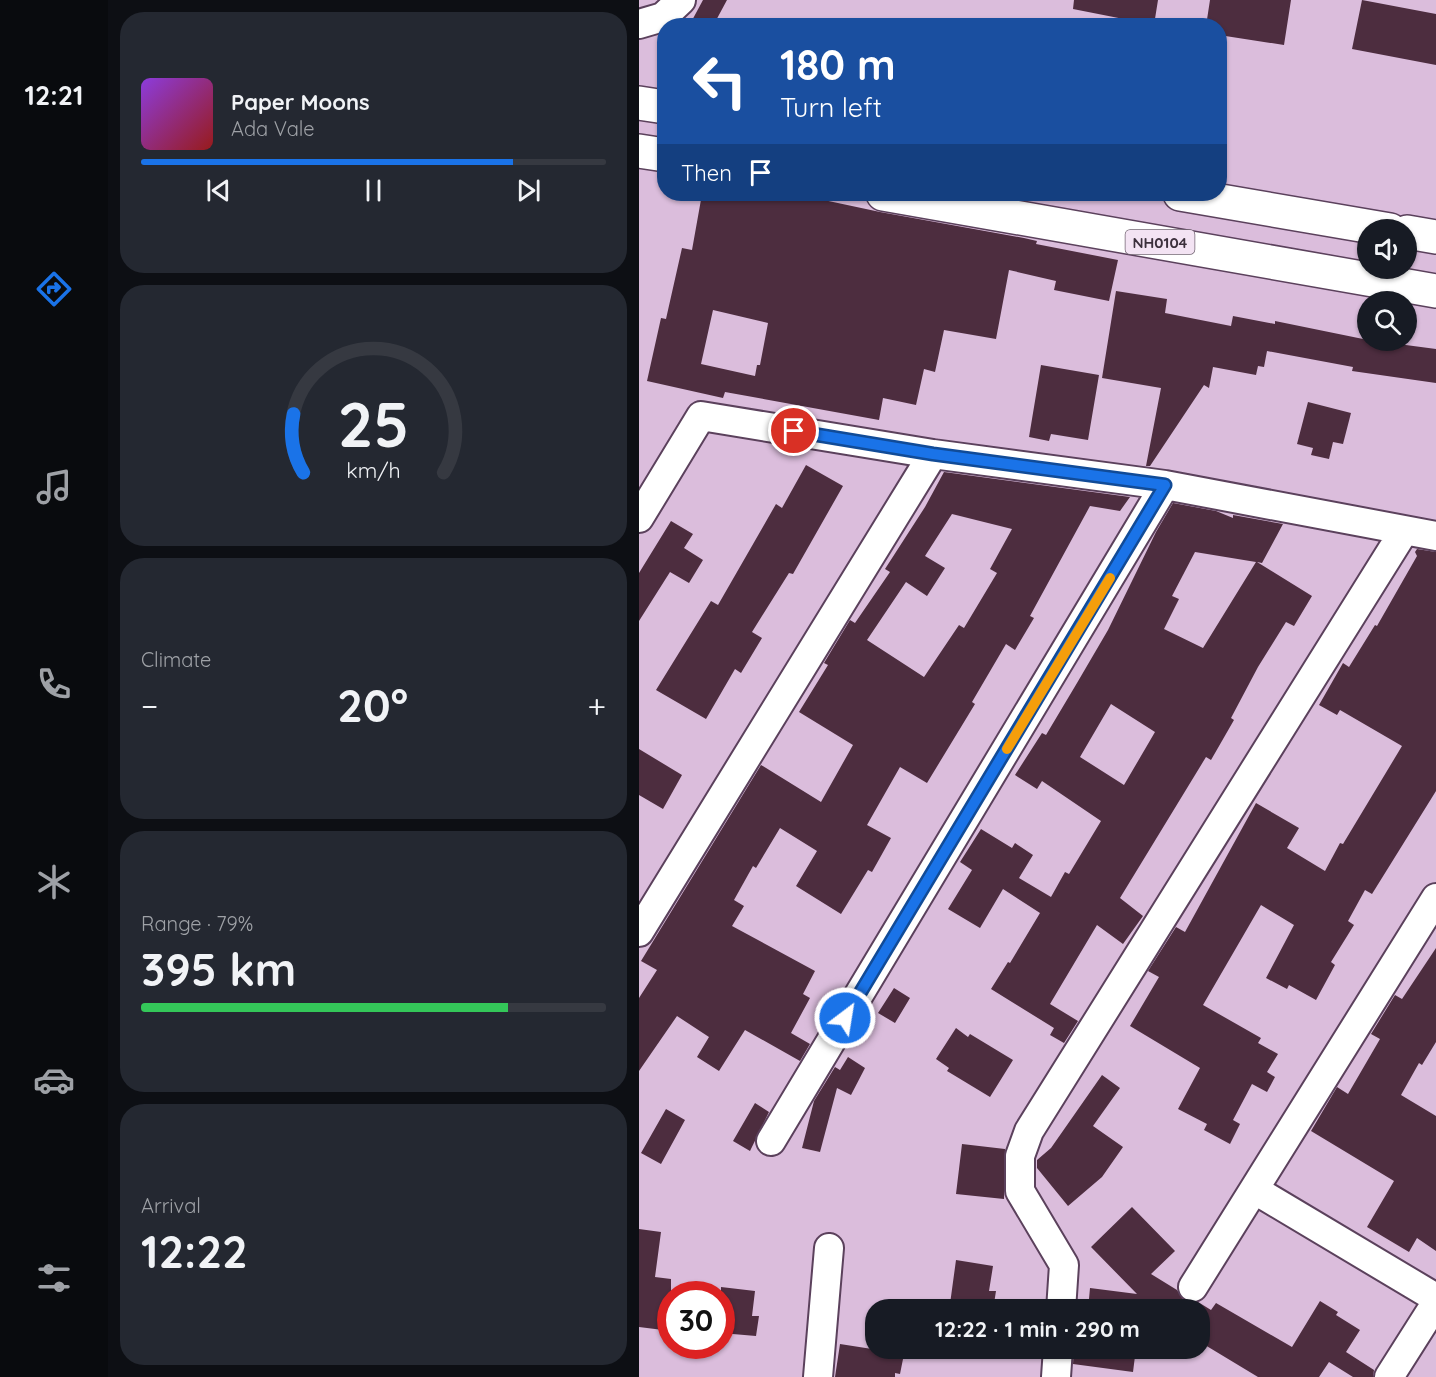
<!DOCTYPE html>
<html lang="en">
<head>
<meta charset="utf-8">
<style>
  :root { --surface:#171b24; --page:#242831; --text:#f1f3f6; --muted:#9ea1a6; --line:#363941; --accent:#1a73e8 }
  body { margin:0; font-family:Quicksand,sans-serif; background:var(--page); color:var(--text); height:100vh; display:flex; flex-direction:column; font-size:22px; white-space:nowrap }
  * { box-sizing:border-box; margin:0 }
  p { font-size:20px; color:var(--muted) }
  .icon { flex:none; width:33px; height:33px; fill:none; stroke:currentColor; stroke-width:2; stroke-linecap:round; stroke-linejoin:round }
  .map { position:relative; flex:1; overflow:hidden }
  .side { display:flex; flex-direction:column; gap:12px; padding:12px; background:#0d0f14; width:531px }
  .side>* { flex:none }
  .hud { position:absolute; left:18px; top:18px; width:570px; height:183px; border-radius:24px; box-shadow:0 2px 4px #0004; background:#1a4fa0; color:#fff; overflow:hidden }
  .buttons { position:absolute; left:718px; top:219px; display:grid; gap:12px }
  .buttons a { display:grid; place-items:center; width:60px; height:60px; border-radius:50%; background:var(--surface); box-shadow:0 2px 4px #0004; font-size:30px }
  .speed { position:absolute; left:18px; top:1281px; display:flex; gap:12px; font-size:30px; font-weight:700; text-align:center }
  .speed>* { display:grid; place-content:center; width:78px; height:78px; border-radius:50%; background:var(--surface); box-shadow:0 2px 4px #0004; line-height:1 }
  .speed .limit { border:9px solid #d22; background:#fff; color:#111 }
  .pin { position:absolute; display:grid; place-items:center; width:51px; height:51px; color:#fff; margin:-26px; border:3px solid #fff; border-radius:50%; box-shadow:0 2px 6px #0007 }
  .me { position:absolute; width:66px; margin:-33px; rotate:31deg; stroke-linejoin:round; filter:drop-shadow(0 0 4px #0008) }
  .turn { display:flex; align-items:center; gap:21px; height:126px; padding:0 24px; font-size:27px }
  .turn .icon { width:78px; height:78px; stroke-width:2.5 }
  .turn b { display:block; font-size:42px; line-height:51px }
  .then { display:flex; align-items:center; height:57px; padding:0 24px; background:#0003; gap:12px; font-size:22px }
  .big { font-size:45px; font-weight:700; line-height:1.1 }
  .side .tile { flex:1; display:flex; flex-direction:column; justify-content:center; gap:9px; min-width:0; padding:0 21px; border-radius:24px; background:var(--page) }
  .side .dial { align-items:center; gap:0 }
  .dial svg { height:156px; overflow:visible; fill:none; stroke:var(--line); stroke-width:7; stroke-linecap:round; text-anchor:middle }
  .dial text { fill:var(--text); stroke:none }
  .song { display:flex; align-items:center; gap:18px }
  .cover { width:72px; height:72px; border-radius:9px; background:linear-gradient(135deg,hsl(270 70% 55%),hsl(0 70% 35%)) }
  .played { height:6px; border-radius:3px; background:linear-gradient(90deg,var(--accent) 80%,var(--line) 80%) }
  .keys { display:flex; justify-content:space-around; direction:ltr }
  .heat { display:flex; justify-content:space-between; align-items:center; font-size:33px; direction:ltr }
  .charge { height:9px; border-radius:4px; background:linear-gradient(90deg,#34c759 79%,var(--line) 0) }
  .trip { position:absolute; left:226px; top:1299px; width:345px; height:60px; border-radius:24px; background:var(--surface); box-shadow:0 2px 4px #0004; font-weight:700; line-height:60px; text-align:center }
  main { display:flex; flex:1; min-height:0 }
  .menu { display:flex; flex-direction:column; width:108px; justify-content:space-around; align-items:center; background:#090b0e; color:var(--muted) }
  .menu .icon { width:42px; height:42px }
  .menu .current { color:var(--accent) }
  .menu b { font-size:27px; color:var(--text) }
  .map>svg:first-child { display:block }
  .building { fill:#4d2d3f; fill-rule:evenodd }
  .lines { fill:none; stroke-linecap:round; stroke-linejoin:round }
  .minor-casing { stroke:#5b415c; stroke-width:32 }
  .highway-casing { stroke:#5b415c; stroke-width:36 }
  .minor { stroke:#fff; stroke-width:28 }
  .highway { stroke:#fff; stroke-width:33 }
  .route-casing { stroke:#114b97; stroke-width:15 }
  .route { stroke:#1a73e8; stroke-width:10 }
  .slow { stroke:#f59e0b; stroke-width:10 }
  .labels { text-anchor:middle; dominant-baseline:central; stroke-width:6; stroke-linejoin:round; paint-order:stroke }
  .shield { fill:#f3e3f3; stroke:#736673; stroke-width:1.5 }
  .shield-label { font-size:15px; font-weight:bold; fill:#3c303c }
</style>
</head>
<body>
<main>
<nav class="menu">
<b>12:21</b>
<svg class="icon current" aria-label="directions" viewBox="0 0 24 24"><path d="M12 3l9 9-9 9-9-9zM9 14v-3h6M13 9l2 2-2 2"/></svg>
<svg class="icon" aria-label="music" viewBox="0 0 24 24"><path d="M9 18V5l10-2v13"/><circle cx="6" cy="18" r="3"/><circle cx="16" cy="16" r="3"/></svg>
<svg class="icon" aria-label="phone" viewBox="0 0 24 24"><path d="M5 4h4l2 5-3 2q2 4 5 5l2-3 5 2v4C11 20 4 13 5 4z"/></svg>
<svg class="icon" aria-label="climate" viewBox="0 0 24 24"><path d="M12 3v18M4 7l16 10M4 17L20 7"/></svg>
<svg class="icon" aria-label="car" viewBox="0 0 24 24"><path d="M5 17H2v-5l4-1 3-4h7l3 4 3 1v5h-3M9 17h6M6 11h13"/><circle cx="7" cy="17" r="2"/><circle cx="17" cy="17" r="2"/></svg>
<svg class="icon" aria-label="filters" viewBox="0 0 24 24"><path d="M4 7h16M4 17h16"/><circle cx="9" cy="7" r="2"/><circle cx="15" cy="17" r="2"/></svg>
</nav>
<section class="side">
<div class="tile">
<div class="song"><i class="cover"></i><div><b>Paper Moons</b><p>Ada Vale</p></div></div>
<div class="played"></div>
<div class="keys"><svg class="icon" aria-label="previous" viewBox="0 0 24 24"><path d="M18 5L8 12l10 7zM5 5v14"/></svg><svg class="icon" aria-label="pause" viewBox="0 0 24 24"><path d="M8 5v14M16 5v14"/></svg><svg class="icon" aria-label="next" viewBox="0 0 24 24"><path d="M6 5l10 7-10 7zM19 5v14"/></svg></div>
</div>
<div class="tile dial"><svg viewBox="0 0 100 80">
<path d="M14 69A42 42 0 1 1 86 69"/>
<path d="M14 69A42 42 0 0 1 9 39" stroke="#1a73e8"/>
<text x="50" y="56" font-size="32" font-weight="700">25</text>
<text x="50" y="72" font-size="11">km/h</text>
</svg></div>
<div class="tile"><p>Climate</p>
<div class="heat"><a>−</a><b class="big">20°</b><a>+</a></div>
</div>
<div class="tile"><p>Range · 79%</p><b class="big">395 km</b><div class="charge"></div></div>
<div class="tile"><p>Arrival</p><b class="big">12:22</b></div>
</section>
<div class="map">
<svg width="797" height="1377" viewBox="0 0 797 1377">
  <rect width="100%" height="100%" fill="#dbbddc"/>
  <path class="building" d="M64,0H88L74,26H50Z
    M435,0H519L515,25L434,9Z
    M571,0H652L645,45L580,35V26H567Z
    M723,0L797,14V65L713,49Z
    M63,194H132L166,200V196L241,212L385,238L398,241L397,244L479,260L470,301L415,290L417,281L370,270L357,339L305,330L296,372L285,369L277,405L244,398L240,420L86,392L84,398L8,381L22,318L27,319L43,248L53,250ZM74,310L129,323L121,365H118L116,376L62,364Z
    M477,291L528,299L526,313L592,326L594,316L636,324V321L729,340L797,349V383L713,371L714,367L628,351L625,367L619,366L617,375L574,367L570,388L565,385L511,466H507L522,388L463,378Z
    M402,365L460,375L449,440L412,434L410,441L390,437Z
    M669,402L712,413L704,444L694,442L690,459L672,455L674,448L658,444Z
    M167,465L204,486L154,574L150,573L113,632L123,638L102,673L96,669L67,719L17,690L72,601L79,605L137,504L143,508Z
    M305,472L491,497L481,511L451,506L391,616L395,618L376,650L367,644L333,702L336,704L288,783L261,767L228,825L252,838L233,872L229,870L202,914L157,886L178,851L141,828L117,868L114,866L95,900L105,906L93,926L176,971L164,994L171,998L152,1033L171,1044L161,1061L106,1030L80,1071L58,1057L70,1037L38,1016L0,1071V998L18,970L2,961L122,765L182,802L214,745L160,712L189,665L185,663L211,620L216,623L251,572L246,569L286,507ZM313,514L373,529L351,569L358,573L325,628L320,625L285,677L228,640L267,582L288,596L306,568L286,556Z
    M534,503L577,511L594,518V515L644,524L623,563L618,562L673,596L655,626L647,622L619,667L592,718L595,720L572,760L567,757L481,898L504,916L484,944L458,925L411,1004L439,1021L425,1043L411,1035L415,1028L352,989L369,962L371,963L401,913L364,889L341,928L309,909L333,870L321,862L342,829L373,848L376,843L394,855L380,878L412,897L426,872L430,874L462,821L403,781L398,789L376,775L403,733L407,735L438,683L469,630L517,532ZM556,552L617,562L564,648L525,629L540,599L533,596ZM472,704L516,732L485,785L441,757Z
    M32,521L54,534L45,548L64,560L50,583L31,572L0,621V573Z
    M778,549L797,552V791L733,894L726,890L709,921L715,925L692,962L696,965L677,1000L650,985L648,989L627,978L655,925L622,905L564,1005L622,1038L619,1043L639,1054L628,1072L636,1077L628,1092L613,1084L594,1120L601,1124L591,1144L565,1130L568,1124L539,1109L561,1068L491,1026L520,977L509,971L537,927L546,932L617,803L660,828L648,848L686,871L701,843L704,844L763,746L701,710L698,715L680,705L704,663L710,667L736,625L738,626L778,556L776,552Z
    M0,749L43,775L24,809L0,795Z
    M797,948V1042L783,1065L780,1063L762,1095L797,1116V1251L778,1238L770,1252L728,1227L755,1181L672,1131L698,1087L709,1094L741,1039L732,1034L756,995L763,999Z
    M255,988L271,998L256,1023L239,1013Z
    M317,1028L329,1037L331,1034L374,1060L351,1097L308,1071L310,1068L297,1059Z
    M209,1057L226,1068L212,1095L198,1088L181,1152L163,1148L175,1101L196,1067L201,1070Z
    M463,1075L481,1088L454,1126L484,1147L463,1177L429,1206L398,1168V1160L412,1148Z
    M116,1103L130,1112L111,1151L94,1141Z
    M27,1109L46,1120L22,1164L2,1153Z
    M323,1144L366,1149L365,1199L317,1194Z
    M493,1207L536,1251L512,1274L538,1290L545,1301L559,1302L572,1310L577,1303L653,1347L681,1301L699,1312L697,1315L721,1330L707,1352L735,1370L734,1377H714L690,1362L680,1377H619L561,1342V1310H449L451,1288L498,1294L452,1247Z
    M0,1229L22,1232L16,1277L32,1279V1331L0,1327Z
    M317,1260L354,1266L350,1291H357L354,1310L311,1304Z
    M82,1287L116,1291L113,1316H120L117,1336L82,1333Z
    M201,1344L265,1354L261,1374L256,1373V1377H196Z
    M435,1348H497L494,1372L434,1364Z"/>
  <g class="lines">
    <defs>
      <path id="minor" d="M0,24L24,17L42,0
        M0,518L62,416L294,454L526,485L797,536
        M0,932L294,454
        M132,1141L526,485
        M616,1190L797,1298
        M554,1287L797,898
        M422,1310L425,1265L381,1191V1156L390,1131L765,531
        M179,1377L190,1248
        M417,1377L419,1348
        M750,1377L797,1303"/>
      <path id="highway" d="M0,103L26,107
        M0,151L26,155
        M244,194L797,291
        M541,194L751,230
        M768,232L797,237"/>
    </defs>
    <use href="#minor" class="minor-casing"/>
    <use href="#highway" class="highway-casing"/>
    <use href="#minor" class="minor"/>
    <use href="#highway" class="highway"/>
  </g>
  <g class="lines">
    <defs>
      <path id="route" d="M155,431L294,454L526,485L206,1018"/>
    </defs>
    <use href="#route" class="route-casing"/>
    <use href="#route" class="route"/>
    <path class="slow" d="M368,749L471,578"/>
  </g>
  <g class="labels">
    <rect class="shield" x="486.5" y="230" width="69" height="24" rx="4.5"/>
    <g class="shield-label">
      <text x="521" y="242">NH0104</text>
    </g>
  </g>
</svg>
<div class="buttons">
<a><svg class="icon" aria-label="sound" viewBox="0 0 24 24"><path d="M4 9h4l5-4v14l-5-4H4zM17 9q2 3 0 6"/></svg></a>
<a><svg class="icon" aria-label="search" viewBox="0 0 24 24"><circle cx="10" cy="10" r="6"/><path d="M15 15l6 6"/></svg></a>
</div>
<div class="speed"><div class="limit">30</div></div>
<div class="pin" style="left:155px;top:431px;background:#d93025"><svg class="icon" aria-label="arrive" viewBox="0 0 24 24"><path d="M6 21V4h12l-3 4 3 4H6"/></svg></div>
<svg class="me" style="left:206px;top:1018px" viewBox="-20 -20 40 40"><circle r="17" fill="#1a73e8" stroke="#fff" stroke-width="3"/><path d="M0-11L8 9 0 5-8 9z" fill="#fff"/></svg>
<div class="trip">12:22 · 1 min · 290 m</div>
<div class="hud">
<div class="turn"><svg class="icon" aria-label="left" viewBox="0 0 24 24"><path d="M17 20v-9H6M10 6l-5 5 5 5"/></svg><div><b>180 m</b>Turn left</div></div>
<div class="then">Then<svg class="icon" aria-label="arrive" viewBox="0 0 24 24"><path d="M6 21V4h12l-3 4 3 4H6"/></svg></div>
</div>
</div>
</main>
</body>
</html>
